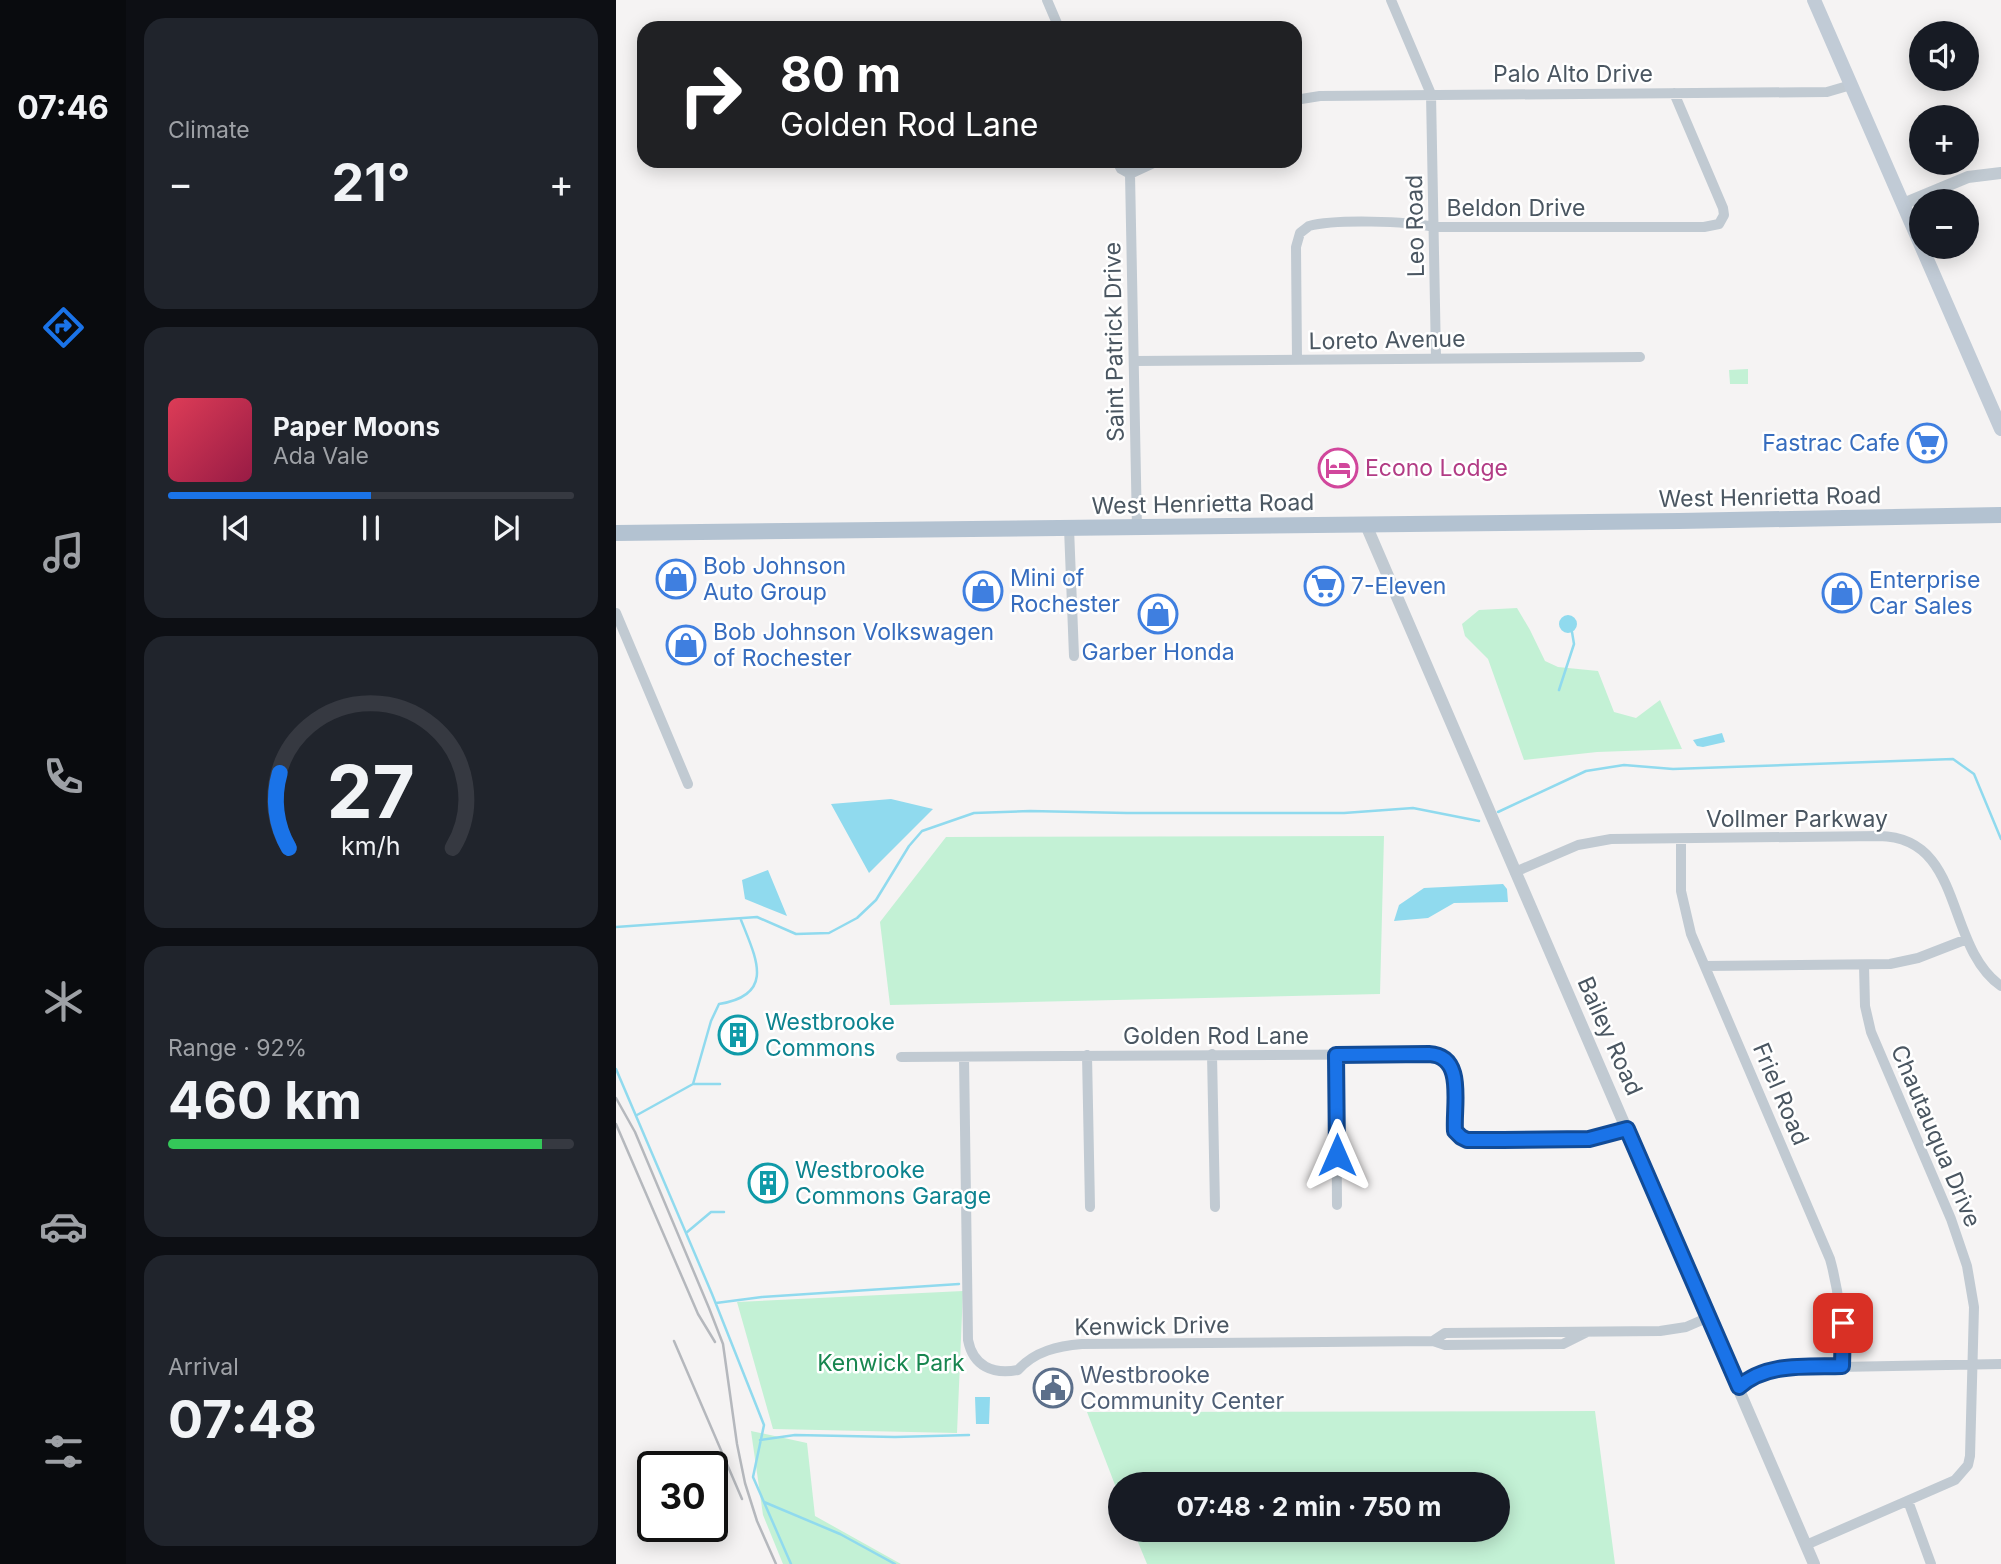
<!DOCTYPE html>
<html lang="en">
<head>
<meta charset="utf-8">
<style>
  :root { --surface:#171b24; --page:#20242c; --text:#f1f3f6; --muted:#9ea1a6; --line:#363941; --accent:#1a73e8 }
  body { margin:0; font-family:Inter,sans-serif; background:var(--page); color:var(--text); height:100vh; display:flex; flex-direction:column; font-size:26px; white-space:nowrap }
  * { box-sizing:border-box; margin:0 }
  p { font-size:23px; color:var(--muted) }
  .icon { flex:none; width:38px; height:38px; fill:none; stroke:currentColor; stroke-width:2; stroke-linecap:round; stroke-linejoin:round }
  .map { position:relative; flex:1; overflow:hidden }
  .panel { display:flex; flex-direction:column; gap:18px; padding:18px; background:#0d0f14; width:490px }
  .panel>* { flex:none }
  .top-card { position:absolute; left:21px; top:21px; width:665px; height:147px; border-radius:21px; box-shadow:0 4px 18px #0003; background:#202124; color:#fff; overflow:hidden }
  .fabs { position:absolute; left:1293px; top:21px; display:grid; gap:14px }
  .fabs a { display:grid; place-items:center; width:70px; height:70px; border-radius:50%; background:var(--surface); box-shadow:0 4px 18px #0003; font-size:35px }
  .speed { position:absolute; left:21px; top:1451px; display:flex; gap:14px; font-size:35px; font-weight:700; text-align:center }
  .speed>* { display:grid; place-content:center; width:91px; height:91px; border-radius:50%; background:var(--surface); box-shadow:0 4px 18px #0003; line-height:1 }
  .speed .limit { border:4px solid #111; border-radius:10px; background:#fff; color:#111 }
  .pin { position:absolute; display:grid; place-items:center; width:60px; height:60px; color:#fff; margin:-30px; border-radius:14px; box-shadow:0 4px 10px #0006 }
  .me { position:absolute; width:77px; margin:-38px; rotate:0deg; stroke-linejoin:round; filter:drop-shadow(0 0 5px #0008) }
  .turn { display:flex; align-items:center; gap:24px; height:147px; padding:0 28px; font-size:32px }
  .turn .icon { width:91px; height:91px; stroke-width:2.5 }
  .turn b { display:block; font-size:49px; line-height:60px }
  .big { font-size:52px; font-weight:700; line-height:1.1 }
  .panel .card { flex:1; display:flex; flex-direction:column; justify-content:center; gap:10px; min-width:0; padding:0 24px; border-radius:21px; background:var(--page) }
  .panel .dial { align-items:center; gap:0 }
  .dial svg { height:182px; overflow:visible; fill:none; stroke:var(--line); stroke-width:7; stroke-linecap:round; text-anchor:middle }
  .dial text { fill:var(--text); stroke:none }
  .song { display:flex; align-items:center; gap:21px }
  .cover { width:84px; height:84px; border-radius:10px; background:linear-gradient(135deg,hsl(350 70% 55%),hsl(340 70% 35%)) }
  .played { height:7px; border-radius:4px; background:linear-gradient(90deg,var(--accent) 50%,var(--line) 50%) }
  .keys { display:flex; justify-content:space-around; direction:ltr }
  .heat { display:flex; justify-content:space-between; align-items:center; font-size:38px; direction:ltr }
  .charge { height:10px; border-radius:5px; background:linear-gradient(90deg,#34c759 92%,var(--line) 0) }
  .trip { position:absolute; left:492px; top:1472px; width:402px; height:70px; border-radius:35px; background:var(--surface); box-shadow:0 4px 18px #0003; font-weight:700; line-height:70px; text-align:center }
  main { display:flex; flex:1; min-height:0 }
  .tab-bar { display:flex; flex-direction:column; width:126px; justify-content:space-around; align-items:center; background:#090b0e; color:var(--muted) }
  .tab-bar .icon { width:49px; height:49px }
  .tab-bar .on { color:var(--accent) }
  .tab-bar b { font-size:32px; color:var(--text) }
  .map>svg:first-child { display:block }
  .green { fill:#c3f1d5 }
  .water { fill:#90daee }
  .lines { fill:none; stroke-linecap:round; stroke-linejoin:round }
  .stream { stroke:#90daee; stroke-width:2.5 }
  .minor { stroke:#c1cad2; stroke-width:10 }
  .tertiary { stroke:#c1cad2; stroke-width:12 }
  .secondary { stroke:#c1cbd6; stroke-width:14 }
  .primary { stroke:#b3c2d1; stroke-width:16 }
  .rail { stroke:#b5b8bd; stroke-width:2.5 }
  .route-casing { stroke:#114b97; stroke-width:18 }
  .route { stroke:#1a73e8; stroke-width:12 }
  .labels { text-anchor:middle; dominant-baseline:central; stroke-width:5; stroke-linejoin:round; paint-order:stroke }
  .street-label { font-size:23px; fill:#4a5661; stroke:#fff }
  .shop-label { font-size:23px; fill:#366cbe; stroke:#fff; text-anchor:start }
  .hotel-label { font-size:23px; fill:#b23c85; stroke:#fff; text-anchor:start }
  .culture-label { font-size:23px; fill:#0d838f; stroke:#fff; text-anchor:start }
  .park-label { font-size:23px; fill:#17864f; stroke:#fff }
  .service-label { font-size:23px; fill:#4e5e75; stroke:#fff; text-anchor:start }
</style>
</head>
<body>
<main>
<nav class="tab-bar">
<b>07:46</b>
<svg class="icon on" aria-label="directions" viewBox="0 0 24 24"><path d="M12 3l9 9-9 9-9-9zM9 14v-3h6M13 9l2 2-2 2"/></svg>
<svg class="icon" aria-label="music" viewBox="0 0 24 24"><path d="M9 18V5l10-2v13"/><circle cx="6" cy="18" r="3"/><circle cx="16" cy="16" r="3"/></svg>
<svg class="icon" aria-label="phone" viewBox="0 0 24 24"><path d="M5 4h4l2 5-3 2q2 4 5 5l2-3 5 2v4C11 20 4 13 5 4z"/></svg>
<svg class="icon" aria-label="climate" viewBox="0 0 24 24"><path d="M12 3v18M4 7l16 10M4 17L20 7"/></svg>
<svg class="icon" aria-label="car" viewBox="0 0 24 24"><path d="M5 17H2v-5l4-1 3-4h7l3 4 3 1v5h-3M9 17h6M6 11h13"/><circle cx="7" cy="17" r="2"/><circle cx="17" cy="17" r="2"/></svg>
<svg class="icon" aria-label="filters" viewBox="0 0 24 24"><path d="M4 7h16M4 17h16"/><circle cx="9" cy="7" r="2"/><circle cx="15" cy="17" r="2"/></svg>
</nav>
<section class="panel">
<div class="card"><p>Climate</p>
<div class="heat"><a>−</a><b class="big">21°</b><a>+</a></div>
</div>
<div class="card">
<div class="song"><i class="cover"></i><div><b>Paper Moons</b><p>Ada Vale</p></div></div>
<div class="played"></div>
<div class="keys"><svg class="icon" aria-label="previous" viewBox="0 0 24 24"><path d="M18 5L8 12l10 7zM5 5v14"/></svg><svg class="icon" aria-label="pause" viewBox="0 0 24 24"><path d="M8 5v14M16 5v14"/></svg><svg class="icon" aria-label="next" viewBox="0 0 24 24"><path d="M6 5l10 7-10 7zM19 5v14"/></svg></div>
</div>
<div class="card dial"><svg viewBox="0 0 100 80">
<path d="M14 69A42 42 0 1 1 86 69"/>
<path d="M14 69A42 42 0 0 1 10 36" stroke="#1a73e8"/>
<text x="50" y="56" font-size="32" font-weight="700">27</text>
<text x="50" y="72" font-size="11">km/h</text>
</svg></div>
<div class="card"><p>Range · 92%</p><b class="big">460 km</b><div class="charge"></div></div>
<div class="card"><p>Arrival</p><b class="big">07:48</b></div>
</section>
<div class="map">
<svg width="1385" height="1564" viewBox="0 0 1385 1564">
  <rect width="100%" height="100%" fill="#f5f3f3"/>
  <path class="green" d="M1132,369V384H1114L1113,370Z
    M901,608L914,630L929,661L942,667L982,671L998,712L1020,718L1044,700L1066,749L981,752L908,760L872,659L849,636L846,624L863,610Z
    M768,836L764,994L274,1005L264,922L330,837Z
    M347,1291L341,1433L157,1429L121,1302Z
    M979,1411L999,1564H531L517,1530H882V1484H504V1498L471,1412Z
    M135,1431L191,1443L199,1516L285,1564H167L147,1515Z"/>
  <path class="water" d="M943 624a9 9 0 1 1 18 0a9 9 0 1 1-18 0Z
    M1106,733L1109,742L1087,747L1081,746L1077,740Z
    M275,799L317,809L253,873L215,804Z
    M152,870L171,916L129,899L126,880Z
    M887,884L891,889L892,902L838,903L812,918L778,921L783,905L808,888Z
    M359,1397H374L373,1424H360Z"/>
  <g class="lines">
    <path class="stream" d="M943,690L958,644L956,632
      M882,812L970,771L1008,765L1057,769L1337,759L1358,774L1385,839
      M0,927L141,917L180,934L213,933L241,918L260,900L293,846L306,831L358,813L414,811L511,813H728L797,808L863,821
      M0,1069L96,1294L148,1425L137,1477L175,1564
      M77,1084H104
      M21,1115L77,1084L95,1021L103,1004C160,995 140,958 125,920
      M70,1233L95,1212H108
      M100,1303L146,1297L343,1284
      M144,1440L179,1435L279,1437L353,1435
      M148,1502L224,1534L279,1564"/>
    <path class="minor" d="M431,0L443,28
      M775,0L815,94L820,358
      M679,100L704,96L1211,92L1235,85
      M501,161L505,169L514,174L521,529
      M514,174L542,161
      M681,360L680,247L684,233L693,226C719,219 791,221 818,227H1088L1103,224L1108,215L1107,208L1058,93
      M519,361L1024,357
      M453,528L458,656
      M0,613L72,784
      M1065,839V891L1075,934L1214,1259C1224,1295 1227,1329 1226,1366
      M899,872L962,845L995,839L1263,836C1349,837 1328,946 1385,986
      M1089,966L1274,964L1302,958L1351,939
      M596,1054L599,1207
      M720,1054L721,1205
      M471,1055L474,1207
      M285,1057L820,1054C849,1061 837,1108 839,1131L841,1135L851,1140H961L1011,1129
      M348,1057L352,1340C357,1366 377,1375 402,1370C419,1351 442,1346 466,1344L817,1341L829,1345L947,1344L971,1332
      M817,1341L829,1333L1044,1331L1070,1327L1093,1317
      M1123,1387C1136,1375 1151,1371 1168,1368L1385,1364
      M1292,1501L1315,1564
      M1190,1545L1339,1480L1352,1465L1354,1456L1358,1307L1351,1266L1335,1219L1255,1032L1249,1006L1248,965"/>
    <path class="tertiary" d="M1287,204L1352,177L1385,173
      M750,525L1198,1564"/>
    <path class="secondary" d="M1198,0L1385,429"/>
    <path class="primary" d="M0,533L1063,521L1385,515"/>
    <path class="rail" d="M0,1098L19,1132L93,1308L107,1344L121,1444L129,1483L141,1521L160,1564
      M0,1124L82,1314L99,1342
      M58,1341L126,1499"/>
  </g>
  <g class="lines">
    <defs>
      <path id="route" d="M721,1155L720,1055L813,1054C850,1056 837,1105 839,1131L845,1137L851,1140H887L973,1139L1011,1129L1123,1387C1150,1362 1192,1367 1226,1366L1227,1323"/>
    </defs>
    <use href="#route" class="route-casing"/>
    <use href="#route" class="route"/>
  </g>
  <defs>
    <symbol id="supermarket-ring" viewBox="-11 -11 22 22"><circle r="9.5" fill="#fff" stroke="#3f7fe0" stroke-width="1.5"/><path d="M-6-5.5h2.5l.6 2H6L4.5 2H-2.5L-4.4-4H-6ZM-1.5 3.2a1.3 1.3 0 1 0 .1 0ZM3 3.2a1.3 1.3 0 1 0 .1 0Z" fill="#3f7fe0"/></symbol>
    <symbol id="hotel-ring" viewBox="-11 -11 22 22"><circle r="9.5" fill="#fff" stroke="#d1479c" stroke-width="1.5"/><path d="M-6-4.5h1.5V1H6V5H4.5V3h-9V5H-6ZM-4 0a1.8 1.8 0 1 1 3.6 0ZM.5 0V-2.5h3Q6-2.5 6 0Z" fill="#d1479c"/></symbol>
    <symbol id="shop-ring" viewBox="-11 -11 22 22"><circle r="9.5" fill="#fff" stroke="#3f7fe0" stroke-width="1.5"/><path d="M-5-2.5h2.3a2.7 3.5 0 0 1 5.4 0H5L5.5 6h-11ZM-1.5-2.5h3a1.5 2.3 0 0 0-3 0Z" fill="#3f7fe0"/></symbol>
    <symbol id="building-ring" viewBox="-11 -11 22 22"><circle r="9.5" fill="#fff" stroke="#0f9aa8" stroke-width="1.5"/><path d="M-4-6H4V6H1V3H-1V6H-4ZM-2.5-4.3h1.7v1.8h-1.7ZM.8-4.3h1.7v1.8H.8ZM-2.5-1h1.7V.8h-1.7ZM.8-1h1.7V.8H.8Z" fill="#0f9aa8"/></symbol>
    <symbol id="civic-ring" viewBox="-11 -11 22 22"><circle r="9.5" fill="#fff" stroke="#5c6f8a" stroke-width="1.5"/><path d="M-.6-6.5H3V-4.5H.6V-3L4-1V1h2V6H-6V1h2V-1L-.6-3ZM-1.2 2.5V6h2.4V2.5Z" fill="#5c6f8a"/></symbol>
  </defs>
  <g fill-rule="evenodd">
    <use href="#supermarket-ring" x="1289" y="421" width="44" height="44"/>
    <use href="#hotel-ring" x="700" y="446" width="44" height="44"/>
    <use href="#shop-ring" x="38" y="557" width="44" height="44"/>
    <use href="#supermarket-ring" x="686" y="564" width="44" height="44"/>
    <use href="#shop-ring" x="345" y="569" width="44" height="44"/>
    <use href="#shop-ring" x="1204" y="571" width="44" height="44"/>
    <use href="#shop-ring" x="520" y="592" width="44" height="44"/>
    <use href="#shop-ring" x="48" y="623" width="44" height="44"/>
    <use href="#building-ring" x="100" y="1013" width="44" height="44"/>
    <use href="#building-ring" x="130" y="1161" width="44" height="44"/>
    <use href="#civic-ring" x="415" y="1366" width="44" height="44"/>
  </g>
  <g class="labels">
    <g class="street-label">
      <text x="957" y="74">Palo Alto Drive</text>
      <text x="900" y="208">Beldon Drive</text>
      <text transform="translate(799 226) rotate(-91)">Leo Road</text>
      <text transform="translate(771 340) rotate(-1)">Loreto Avenue</text>
      <text transform="translate(498 342) rotate(-91)">Saint Patrick Drive</text>
      <text transform="translate(1154 497) rotate(-1)">West Henrietta Road</text>
      <text transform="translate(587 504) rotate(-1)">West Henrietta Road</text>
      <text x="1181" y="819">Vollmer Parkway</text>
      <text x="600" y="1036">Golden Rod Lane</text>
      <text transform="translate(994 1036) rotate(66)">Bailey Road</text>
      <text transform="translate(1165 1094) rotate(67)">Friel Road</text>
      <text transform="translate(1320 1136) rotate(67)">Chautauqua Drive</text>
      <text transform="translate(536 1326) rotate(-1)">Kenwick Drive</text>
    </g>
    <g class="shop-label">
      <text x="1284" y="443" text-anchor="end">Fastrac Cafe</text>
      <text x="87" y="566">Bob Johnson<tspan x="87" dy="26">Auto Group</tspan></text>
      <text x="394" y="578">Mini of<tspan x="394" dy="26">Rochester</tspan></text>
      <text x="1253" y="580">Enterprise<tspan x="1253" dy="26">Car Sales</tspan></text>
      <text x="735" y="586">7-Eleven</text>
      <text x="97" y="632">Bob Johnson Volkswagen<tspan x="97" dy="26">of Rochester</tspan></text>
      <text x="542" y="652" text-anchor="middle">Garber Honda</text>
    </g>
    <g class="hotel-label">
      <text x="749" y="468">Econo Lodge</text>
    </g>
    <g class="culture-label">
      <text x="149" y="1022">Westbrooke<tspan x="149" dy="26">Commons</tspan></text>
      <text x="179" y="1170">Westbrooke<tspan x="179" dy="26">Commons Garage</tspan></text>
    </g>
    <g class="park-label">
      <text x="275" y="1363">Kenwick Park</text>
    </g>
    <g class="service-label">
      <text x="464" y="1375">Westbrooke<tspan x="464" dy="26">Community Center</tspan></text>
    </g>
  </g>
</svg>
<div class="fabs">
<a><svg class="icon" aria-label="sound" viewBox="0 0 24 24"><path d="M4 9h4l5-4v14l-5-4H4zM17 9q2 3 0 6"/></svg></a>
<a>+</a>
<a>−</a>
</div>
<div class="speed"><div class="limit">30</div></div>
<div class="pin" style="left:1227px;top:1323px;background:#d93025"><svg class="icon" aria-label="arrive" viewBox="0 0 24 24"><path d="M6 21V4h12l-3 4 3 4H6"/></svg></div>
<svg class="me" style="left:721px;top:1155px" viewBox="-20 -20 40 40"><path d="M0-17L14 15 0 8-14 15z" fill="#1a73e8" stroke="#fff" stroke-width="4"/></svg>
<div class="trip">07:48 · 2 min · 750 m</div>
<div class="top-card">
<div class="turn"><svg class="icon" aria-label="right" viewBox="0 0 24 24"><path d="M7 20v-9h11M14 6l5 5-5 5"/></svg><div><b>80 m</b>Golden Rod Lane</div></div>
</div>
</div>
</main>
</body>
</html>
